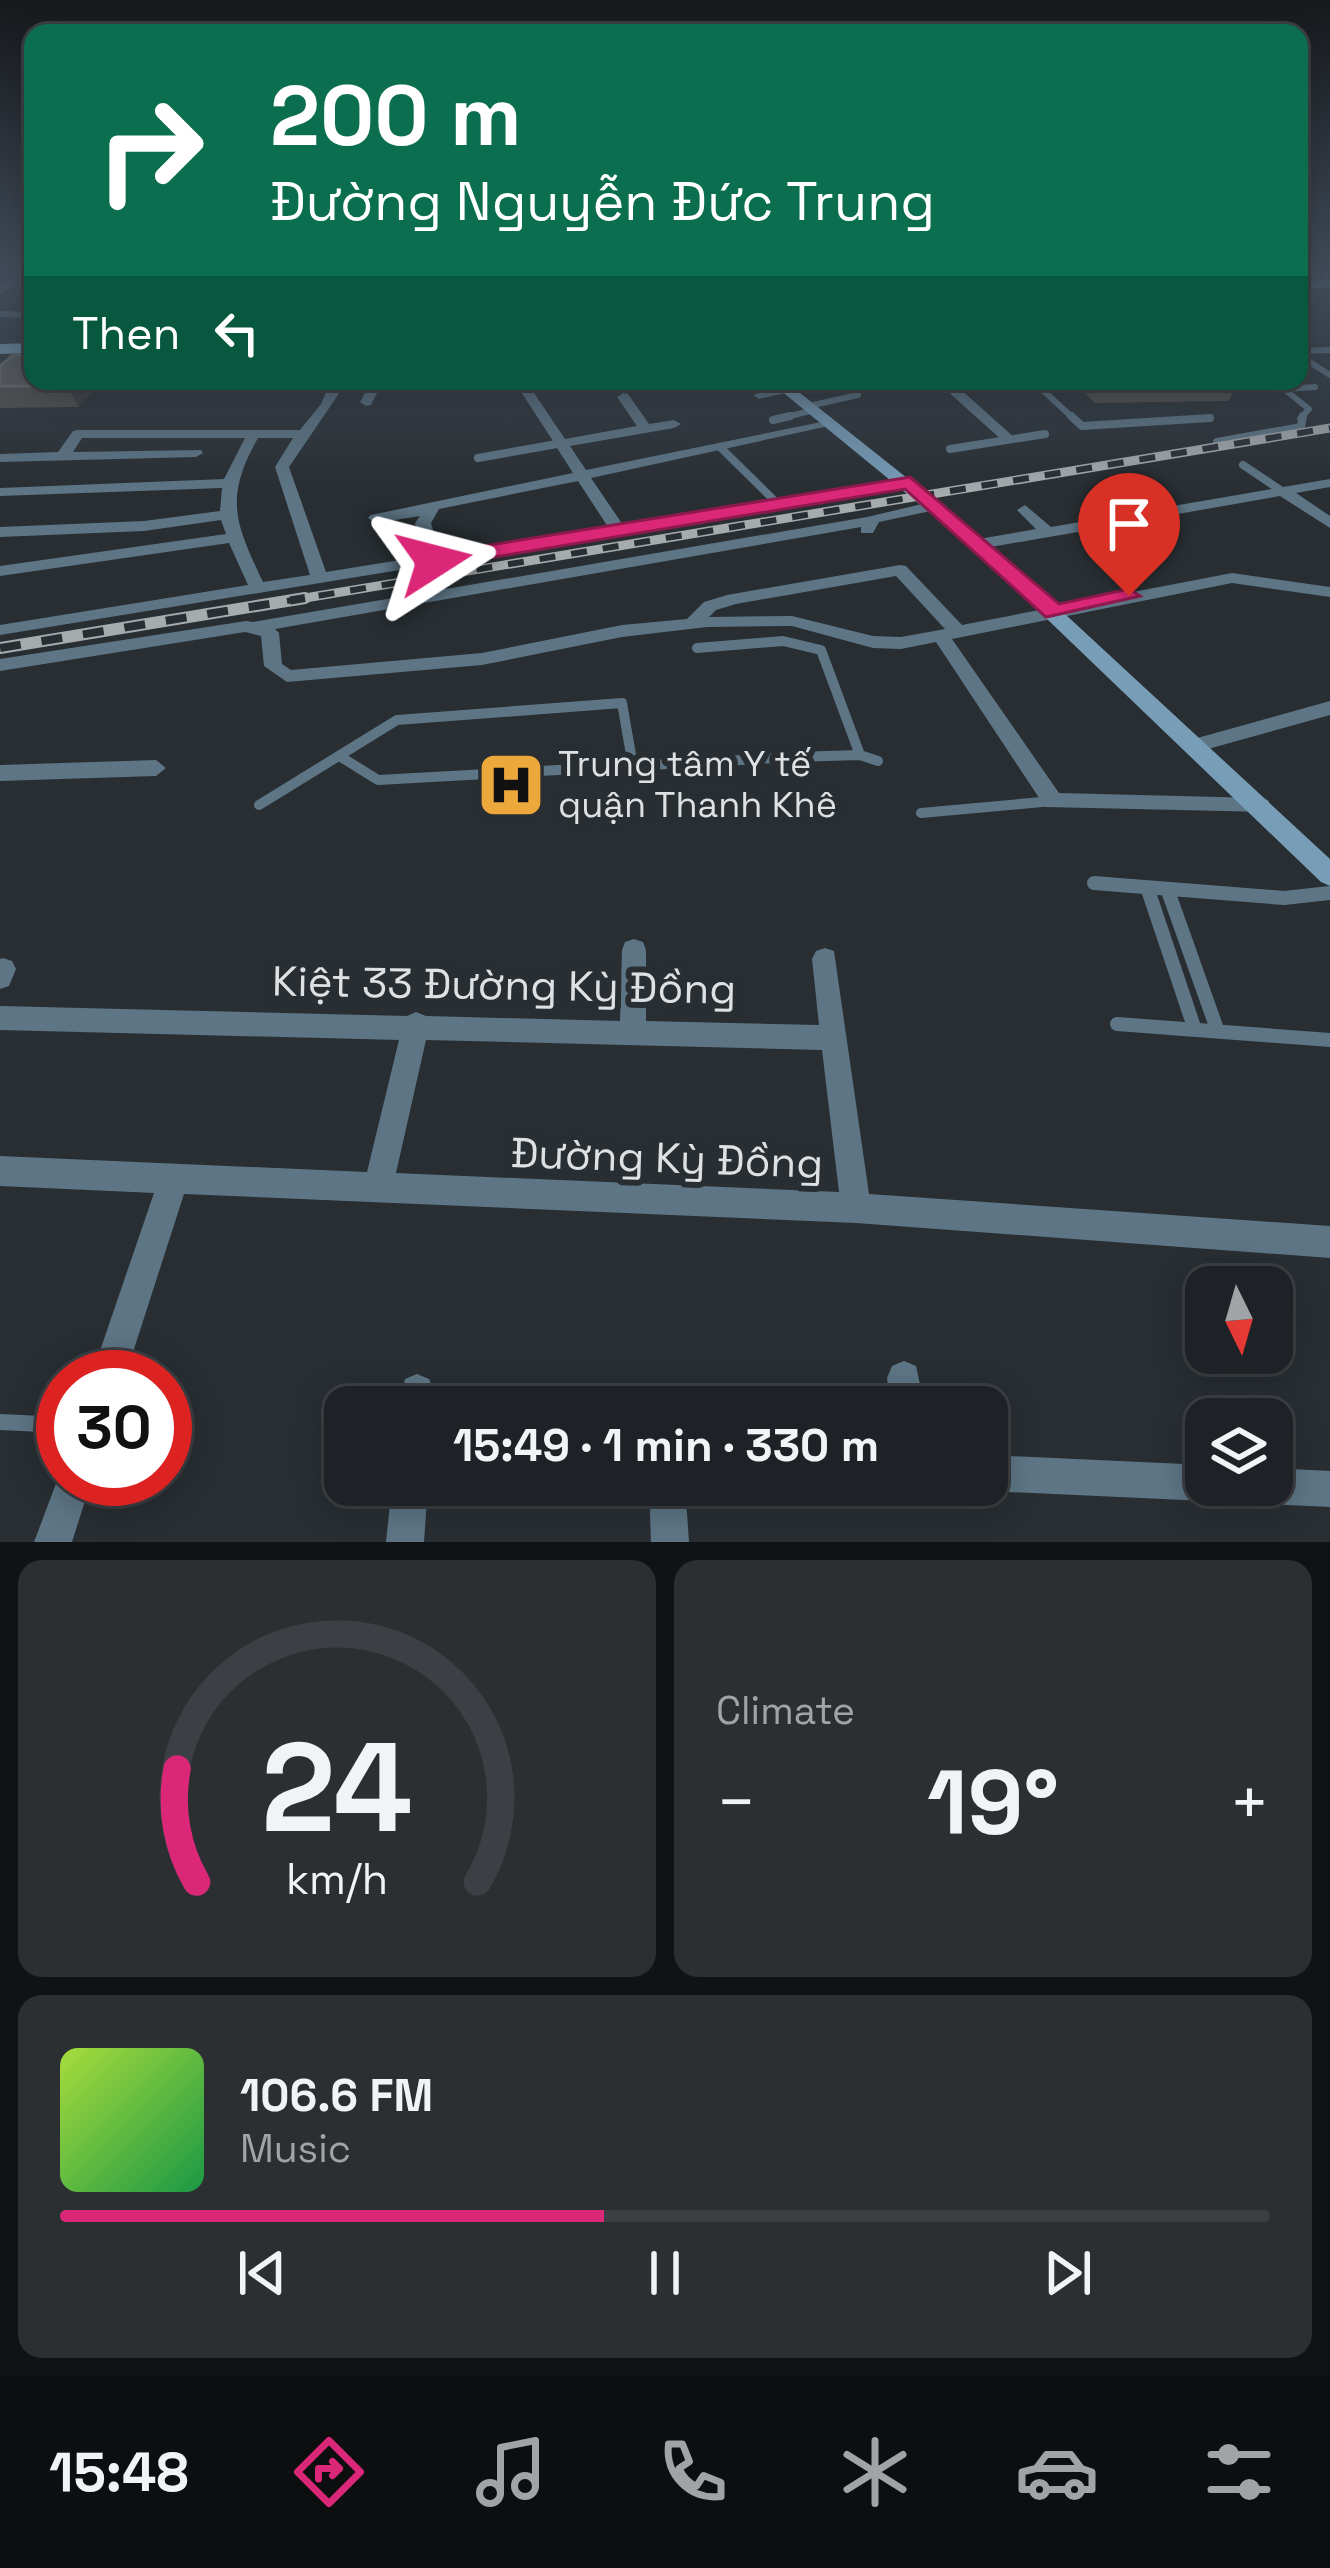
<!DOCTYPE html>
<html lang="en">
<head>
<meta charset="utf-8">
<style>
  :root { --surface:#1e2226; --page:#2b2f32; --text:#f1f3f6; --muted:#a1a4a7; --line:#3c3f43; --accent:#db2777 }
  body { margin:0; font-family:"Space Grotesk",sans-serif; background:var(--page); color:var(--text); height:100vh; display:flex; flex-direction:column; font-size:45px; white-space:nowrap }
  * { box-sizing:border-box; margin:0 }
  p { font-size:39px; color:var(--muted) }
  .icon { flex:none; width:66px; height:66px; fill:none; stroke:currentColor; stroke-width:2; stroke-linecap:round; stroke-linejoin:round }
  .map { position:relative; height:1542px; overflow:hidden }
  .sheet { display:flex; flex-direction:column; gap:18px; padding:18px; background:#101315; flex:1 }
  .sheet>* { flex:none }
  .top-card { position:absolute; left:24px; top:24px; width:1284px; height:366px; border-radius:24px; box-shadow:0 6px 30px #0003,0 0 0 3px var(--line); background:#0b6e4f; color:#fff; overflow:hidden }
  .needle { width:78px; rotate:175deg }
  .buttons { position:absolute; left:1185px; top:1266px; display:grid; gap:24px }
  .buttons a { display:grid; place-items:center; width:108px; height:108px; border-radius:24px; background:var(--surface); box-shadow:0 6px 30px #0003,0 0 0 3px var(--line); font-size:60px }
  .speed { position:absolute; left:36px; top:1350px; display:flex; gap:24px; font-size:60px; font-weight:700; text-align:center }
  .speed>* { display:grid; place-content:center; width:156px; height:156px; border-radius:50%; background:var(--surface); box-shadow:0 6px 30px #0003,0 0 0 3px var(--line); line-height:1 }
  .speed .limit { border:18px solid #d22; background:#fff; color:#111 }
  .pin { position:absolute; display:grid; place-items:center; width:102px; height:102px; color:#fff; margin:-123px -51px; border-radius:50% 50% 50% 0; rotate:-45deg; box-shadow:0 0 12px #0007 }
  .pin .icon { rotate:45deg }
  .me { position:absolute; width:132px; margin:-66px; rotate:81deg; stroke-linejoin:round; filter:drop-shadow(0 0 9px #0008) }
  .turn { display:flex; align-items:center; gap:42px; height:252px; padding:0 48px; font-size:54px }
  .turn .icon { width:156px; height:156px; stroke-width:2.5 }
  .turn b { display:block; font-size:84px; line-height:102px }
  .then { display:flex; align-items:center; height:114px; padding:0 48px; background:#0003; gap:24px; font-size:45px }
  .big { font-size:90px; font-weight:800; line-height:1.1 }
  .sheet .tile { flex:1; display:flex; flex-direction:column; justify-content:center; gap:18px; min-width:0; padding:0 42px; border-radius:24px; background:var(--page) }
  .sheet .dial { align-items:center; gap:0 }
  .dial svg { height:312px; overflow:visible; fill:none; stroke:var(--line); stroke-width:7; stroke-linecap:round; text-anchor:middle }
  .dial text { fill:var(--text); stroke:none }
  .song { display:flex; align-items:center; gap:36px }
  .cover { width:144px; height:144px; border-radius:18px; background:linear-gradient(135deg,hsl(80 70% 55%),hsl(140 70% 35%)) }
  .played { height:12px; border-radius:6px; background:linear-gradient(90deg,var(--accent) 45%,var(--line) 45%) }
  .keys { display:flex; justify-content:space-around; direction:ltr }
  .heat { display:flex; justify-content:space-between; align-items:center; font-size:66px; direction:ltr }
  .sheet .tiles { flex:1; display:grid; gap:18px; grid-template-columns:1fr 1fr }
  .tile:last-child { grid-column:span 2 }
  .trip { position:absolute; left:324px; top:1386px; width:684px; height:120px; border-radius:24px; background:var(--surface); box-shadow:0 6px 30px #0003,0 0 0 3px var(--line); font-weight:800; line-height:120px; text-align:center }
  .dock { display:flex; height:192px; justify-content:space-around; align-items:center; background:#0c0e0f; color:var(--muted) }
  .dock .icon { width:84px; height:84px }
  .dock .active { color:var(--accent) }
  .dock b { font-size:54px; color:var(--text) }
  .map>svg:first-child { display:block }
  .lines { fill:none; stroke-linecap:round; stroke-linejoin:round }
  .lane-far4 { stroke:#5d7585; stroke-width:6 }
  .lane-far3 { stroke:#5d7585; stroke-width:8 }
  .lane-far2 { stroke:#5d7585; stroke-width:10 }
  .lane-far1 { stroke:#5d7585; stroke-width:14 }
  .lane { stroke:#5d7585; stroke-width:16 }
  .street { fill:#5d7585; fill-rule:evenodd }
  .secondary { fill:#779db7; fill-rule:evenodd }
  .primary { fill:#8abcde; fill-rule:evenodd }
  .rail-far1-casing { stroke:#a6abae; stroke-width:9 }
  .rail-casing { stroke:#a6abae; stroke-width:12 }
  .rail-far1 { stroke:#282e32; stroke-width:6; stroke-dasharray:16; stroke-linecap:butt }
  .rail { stroke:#282e32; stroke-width:8; stroke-dasharray:21; stroke-linecap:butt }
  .wall { fill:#534f4a }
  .shaded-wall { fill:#3c3b39 }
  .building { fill:#625f5a; stroke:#757370; stroke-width:3 }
  .route { fill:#db2777; stroke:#8e194d; stroke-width:3 }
  .labels { text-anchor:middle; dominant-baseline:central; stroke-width:12; stroke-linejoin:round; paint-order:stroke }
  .poi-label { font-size:36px; fill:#dde1e4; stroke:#282e32; text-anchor:start }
  .near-street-label { font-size:42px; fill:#dde1e4; stroke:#282e32 }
</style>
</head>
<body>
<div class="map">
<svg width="1330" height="1542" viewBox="0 0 1330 1542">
  <rect width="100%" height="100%" fill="#282e32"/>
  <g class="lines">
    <path class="lane-far4" d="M1299,351L1330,350
      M1299,355L1330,375
      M1033,381L1074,419
      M1274,381L1309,409L1300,419
      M1285,389L1315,387
      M809,406L858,395
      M778,419L814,410
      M1197,419L1210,418"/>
    <path class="lane-far3" d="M1071,416L1082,426L1210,418
      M773,420L790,416
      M1217,442L1301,427L1303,416
      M720,447L779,505
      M950,449L1045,434
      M478,458L557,444
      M1243,465L1282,491"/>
    <path class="lane-far2" d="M697,648L783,641L821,650L860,755
      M341,757L378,780L794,757L860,755L878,761
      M259,805L397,720L622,703L633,766
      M921,813L1053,801"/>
    <path class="lane-far1" d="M1094,883L1284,898L1330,893
      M1148,890L1194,1027
      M1168,891L1217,1029
      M1117,1024L1330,1040"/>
    <path class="lane" d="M0,1422L63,1425"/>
    <path class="street" d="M12,278H23L0,295V287Z
      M1299,289L1314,297L1309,300L1299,296Z
      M0,311L33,312V318L0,317Z
      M331,381L374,383L380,387L371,405L366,406L360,402L366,391L340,392L289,467L326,572L425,556L415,523L420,516L376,523L368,518L371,515L573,473L557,448L550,444L553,441L514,381H526L565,439L637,426L617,397L623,393L628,394L649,424L674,420L681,424L674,428L570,446L586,470L831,420L838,424L591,478L623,525L910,479L917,483L910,487L0,635V625L248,585L229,543L0,576V566L226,534L221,520L144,531L0,537V527L144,521L220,511L222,488L0,496V488L224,479L245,438H82L73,452L201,450L203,453L196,457L0,462V454L58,452L73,431L78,430H300L321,404ZM258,438H293L275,467L310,575L263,582C235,523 224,498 258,438ZM578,481L608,527L440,554L431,523L439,509Z
      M914,381H973L959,388L1016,439L1004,442L945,389L917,388L911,384Z
      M786,385L790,386V392L759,399L753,395Z
      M1330,479V487L1296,493L1330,516V528L1280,496L1093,529L1114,549L1106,554L1078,532L979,549L971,544L979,539L1036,529L1017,510L1025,505L1051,527Z
      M935,501L940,503V509L879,522L873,533H861V527L275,629L279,633L282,664L291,670L482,653L622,625L687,619L704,602L727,595L900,565L906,566L962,625L1232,573L1330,587V597L1232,583L952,639L1059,793L1260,798L1268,800L1271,806L1268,812L1045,807L936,642L901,649L873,648L792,626L707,627L622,637L482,665L287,682L264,666L261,636L245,632L0,671V659L246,621L253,622L867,517ZM896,576L945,629L901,637L873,636L792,616L709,617L716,610L736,604Z
      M1330,701V715L1197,752L1187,745L1190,740Z
      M156,760L166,768L156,776L0,781V765Z
      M634,939L643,942L646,950V1021L819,1025L812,959L816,951L825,948L834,951L869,1194L1330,1226V1258L856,1223L184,1194L125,1377H91L154,1193L0,1186V1156L367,1172L399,1040L0,1030V1006L407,1016L416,1012L426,1016L620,1021L622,950L625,942ZM426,1040L822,1050L839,1192L396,1173Z
      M3,958L12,961L16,969L9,986L0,989V959Z
      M904,1361L916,1366L925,1407H891L887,1378L892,1366Z
      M417,1374L429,1379L434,1391L433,1407H399L405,1379Z
      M987,1455L1206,1465V1485H1272V1468L1330,1471V1507L1239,1503L1226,1498L1222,1488L1219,1496L1206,1501L987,1491L974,1485H987Z
      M63,1465V1479H92L72,1542H34Z
      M392,1485H428L424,1542H386Z
      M649,1485H685L689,1542H651Z"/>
    <path class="secondary" d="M769,381H785L985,540L1330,859V886L1321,882L973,548Z"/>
    <path class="primary" d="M1330,279V287L1299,289V281Z
      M33,343V353L0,354V344Z"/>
    <defs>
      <path id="rail-far1" d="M287,601L1330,428"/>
      <path id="rail" d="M0,648L305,598"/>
    </defs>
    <use href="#rail-far1" class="rail-far1-casing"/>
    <use href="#rail" class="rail-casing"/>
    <use href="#rail-far1" class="rail-far1"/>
    <use href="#rail" class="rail"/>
  </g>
  <path class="wall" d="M0,366L33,381H103L78,407L0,408Z
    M1072,381H1233L1237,383L1229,401L1095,403Z"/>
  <path class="shaded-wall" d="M73,381H103L78,407L68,386Z"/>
  <path class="building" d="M33,354V381H73L68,386H0V366L13,355Z
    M1097,381H1233L1237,383L1101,385Z"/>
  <linearGradient id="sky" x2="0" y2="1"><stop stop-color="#16191c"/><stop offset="0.56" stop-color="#424c5a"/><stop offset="1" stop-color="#424c5a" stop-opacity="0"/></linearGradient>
  <rect width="1330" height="493" fill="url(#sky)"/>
  <path class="route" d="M910,477L1059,604L1129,589L1140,596L1046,617L905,489L434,567L423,561L434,554Z"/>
  <defs>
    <symbol id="hospital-square" viewBox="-11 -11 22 22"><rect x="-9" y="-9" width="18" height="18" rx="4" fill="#eda83c" stroke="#282e32"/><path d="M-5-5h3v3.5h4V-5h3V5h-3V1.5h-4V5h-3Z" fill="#111"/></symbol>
  </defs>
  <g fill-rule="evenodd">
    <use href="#hospital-square" x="473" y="747" width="76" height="76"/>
  </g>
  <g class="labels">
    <g class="poi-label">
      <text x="558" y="764">Trung tâm Y tế<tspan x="558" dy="41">quận Thanh Khê</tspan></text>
    </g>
    <g class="near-street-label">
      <text transform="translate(504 985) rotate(1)">Kiệt 33 Đường Kỳ Đồng</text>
      <text transform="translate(667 1158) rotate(2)">Đường Kỳ Đồng</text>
    </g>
  </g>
</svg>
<div class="buttons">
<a><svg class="needle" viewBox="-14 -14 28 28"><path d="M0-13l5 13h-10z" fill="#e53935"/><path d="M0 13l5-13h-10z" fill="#a1a4a7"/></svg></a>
<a><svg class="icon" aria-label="layers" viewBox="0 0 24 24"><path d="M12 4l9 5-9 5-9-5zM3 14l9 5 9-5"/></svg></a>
</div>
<div class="speed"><div class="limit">30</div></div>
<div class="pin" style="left:1129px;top:596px;background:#d93025"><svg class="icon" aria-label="arrive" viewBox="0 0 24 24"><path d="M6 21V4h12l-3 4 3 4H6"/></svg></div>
<svg class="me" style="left:434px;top:561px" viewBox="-20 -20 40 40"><path d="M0-17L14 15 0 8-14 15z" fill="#db2777" stroke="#fff" stroke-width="4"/></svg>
<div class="trip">15:49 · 1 min · 330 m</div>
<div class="top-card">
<div class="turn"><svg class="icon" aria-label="right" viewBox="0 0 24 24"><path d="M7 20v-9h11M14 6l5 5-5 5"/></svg><div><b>200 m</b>Đường Nguyễn Đức Trung</div></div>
<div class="then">Then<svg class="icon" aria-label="left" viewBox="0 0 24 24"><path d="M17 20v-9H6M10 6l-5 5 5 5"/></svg></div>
</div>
</div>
<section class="sheet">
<div class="tiles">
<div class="tile dial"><svg viewBox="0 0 100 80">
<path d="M14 69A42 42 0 1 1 86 69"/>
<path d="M14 69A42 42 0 0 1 9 40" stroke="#db2777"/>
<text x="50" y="56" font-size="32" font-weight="700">24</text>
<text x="50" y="72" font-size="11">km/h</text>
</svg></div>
<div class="tile"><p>Climate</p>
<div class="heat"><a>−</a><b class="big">19°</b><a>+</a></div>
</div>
<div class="tile">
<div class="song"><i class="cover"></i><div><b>106.6 FM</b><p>Music</p></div></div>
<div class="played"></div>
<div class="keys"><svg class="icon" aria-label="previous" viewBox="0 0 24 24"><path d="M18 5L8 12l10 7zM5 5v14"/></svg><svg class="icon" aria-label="pause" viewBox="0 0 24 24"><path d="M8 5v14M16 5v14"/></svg><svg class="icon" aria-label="next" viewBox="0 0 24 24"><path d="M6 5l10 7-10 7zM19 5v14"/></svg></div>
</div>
</div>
</section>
<nav class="dock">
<b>15:48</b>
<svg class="icon active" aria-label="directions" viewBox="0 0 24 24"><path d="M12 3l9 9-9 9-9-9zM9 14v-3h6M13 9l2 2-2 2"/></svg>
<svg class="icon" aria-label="music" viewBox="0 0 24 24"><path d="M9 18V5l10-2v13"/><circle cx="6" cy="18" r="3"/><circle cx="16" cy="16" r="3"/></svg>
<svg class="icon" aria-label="phone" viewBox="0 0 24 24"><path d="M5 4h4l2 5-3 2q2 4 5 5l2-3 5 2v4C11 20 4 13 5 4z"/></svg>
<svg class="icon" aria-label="climate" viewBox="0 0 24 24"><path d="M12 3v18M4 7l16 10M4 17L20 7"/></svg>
<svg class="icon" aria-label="car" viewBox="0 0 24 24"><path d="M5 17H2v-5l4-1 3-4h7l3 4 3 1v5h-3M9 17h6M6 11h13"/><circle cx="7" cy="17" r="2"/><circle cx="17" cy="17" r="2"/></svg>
<svg class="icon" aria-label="filters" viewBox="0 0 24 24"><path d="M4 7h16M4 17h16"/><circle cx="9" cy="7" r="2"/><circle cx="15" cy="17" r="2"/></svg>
</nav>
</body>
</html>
